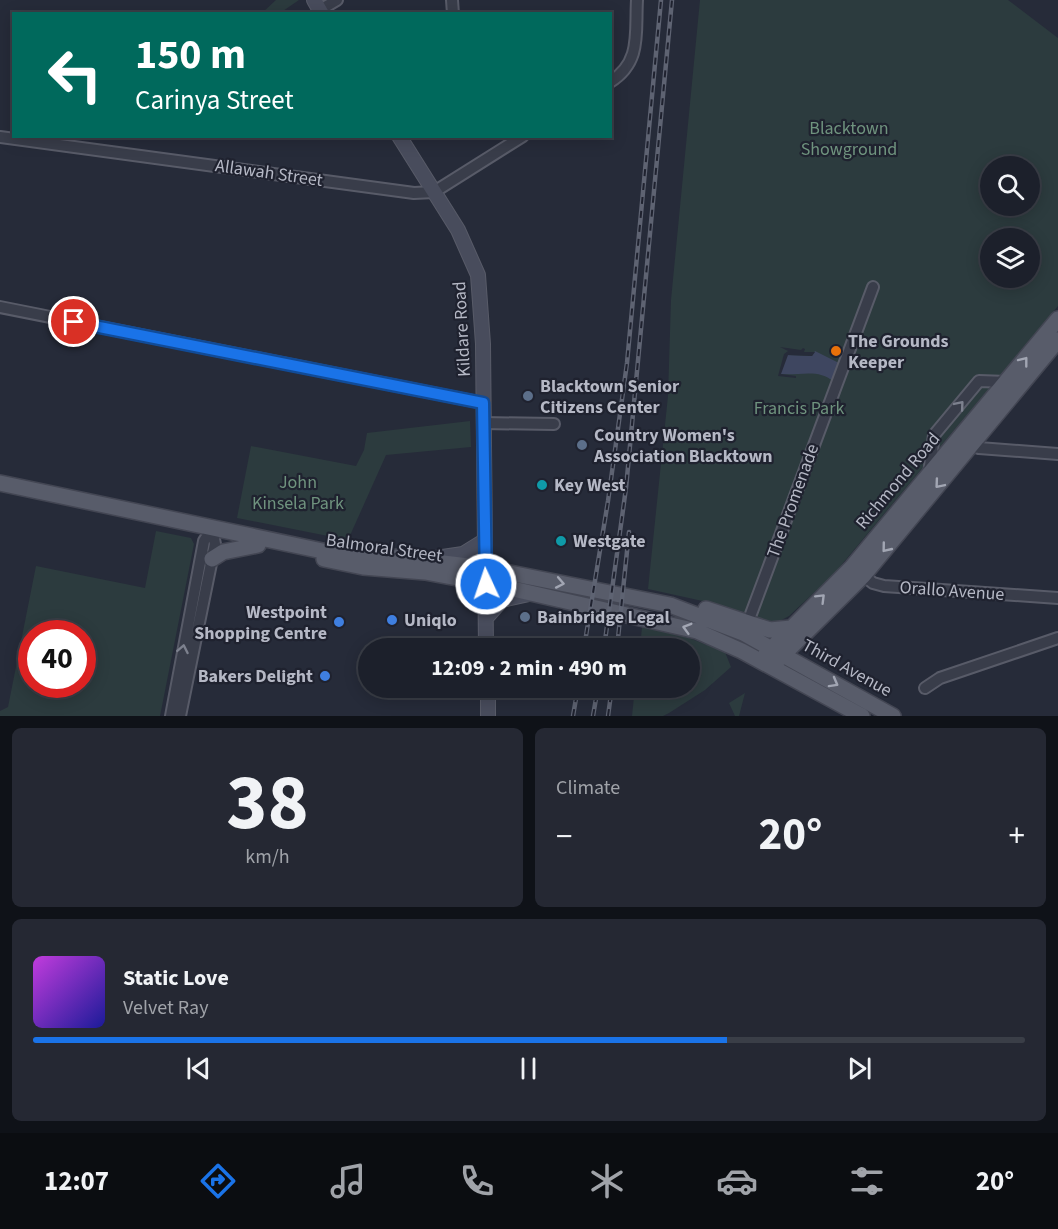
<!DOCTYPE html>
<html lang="en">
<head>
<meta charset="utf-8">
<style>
  :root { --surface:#1c202b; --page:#252833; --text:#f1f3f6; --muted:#a0a3a9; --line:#3a3e47; --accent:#1a73e8 }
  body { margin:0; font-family:"Source Sans 3",sans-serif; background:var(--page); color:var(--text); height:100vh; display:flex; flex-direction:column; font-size:22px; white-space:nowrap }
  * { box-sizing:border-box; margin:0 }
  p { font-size:20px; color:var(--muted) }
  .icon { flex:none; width:33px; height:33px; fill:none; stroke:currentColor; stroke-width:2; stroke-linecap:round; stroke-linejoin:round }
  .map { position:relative; height:716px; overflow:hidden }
  .side { display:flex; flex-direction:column; gap:12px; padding:12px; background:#0f1218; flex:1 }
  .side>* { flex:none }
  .banner { position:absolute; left:12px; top:12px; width:600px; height:126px; border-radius:0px; box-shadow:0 3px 15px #0003,0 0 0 2px var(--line); background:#00695c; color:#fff; overflow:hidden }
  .tools { position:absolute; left:980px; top:156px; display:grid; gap:12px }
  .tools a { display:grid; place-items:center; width:60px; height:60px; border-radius:50%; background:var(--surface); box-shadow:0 3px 15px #0003,0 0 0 2px var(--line); font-size:30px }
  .speed { position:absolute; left:18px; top:620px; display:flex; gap:12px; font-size:30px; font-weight:700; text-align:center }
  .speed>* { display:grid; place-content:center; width:78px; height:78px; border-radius:50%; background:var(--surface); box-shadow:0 3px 15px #0003,0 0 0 2px var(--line); line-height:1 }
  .speed .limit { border:9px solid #d22; background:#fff; color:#111 }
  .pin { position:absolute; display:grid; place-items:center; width:51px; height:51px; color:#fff; margin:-26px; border:3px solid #fff; border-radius:50%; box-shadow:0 2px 6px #0007 }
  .me { position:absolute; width:66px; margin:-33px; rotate:357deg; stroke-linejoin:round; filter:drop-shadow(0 0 4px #0008) }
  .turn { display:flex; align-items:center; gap:21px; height:126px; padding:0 24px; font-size:27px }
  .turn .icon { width:78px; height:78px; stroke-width:2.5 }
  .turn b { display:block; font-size:42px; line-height:51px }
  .big { font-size:45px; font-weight:700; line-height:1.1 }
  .side .card { flex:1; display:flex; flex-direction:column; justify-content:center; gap:9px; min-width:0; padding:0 21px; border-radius:9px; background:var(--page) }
  .side .dial { align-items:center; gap:0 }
  .dial b { font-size:78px; line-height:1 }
  .song { display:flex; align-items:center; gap:18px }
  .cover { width:72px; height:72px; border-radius:9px; background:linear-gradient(135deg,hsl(290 70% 55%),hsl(240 70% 35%)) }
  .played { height:6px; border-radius:3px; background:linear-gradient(90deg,var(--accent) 70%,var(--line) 70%) }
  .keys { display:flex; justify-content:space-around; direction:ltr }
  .heat { display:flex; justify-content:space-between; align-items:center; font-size:33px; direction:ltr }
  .side .tiles { flex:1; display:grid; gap:12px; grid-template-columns:1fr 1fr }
  .card:last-child { grid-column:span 2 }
  .trip { position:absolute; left:358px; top:638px; width:342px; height:60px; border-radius:30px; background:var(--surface); box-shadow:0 3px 15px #0003,0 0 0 2px var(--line); font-weight:700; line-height:60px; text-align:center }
  .tabs { display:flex; height:96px; justify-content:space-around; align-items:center; background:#0b0d11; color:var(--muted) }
  .tabs .icon { width:42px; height:42px }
  .tabs .selected { color:var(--accent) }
  .tabs b { font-size:27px; color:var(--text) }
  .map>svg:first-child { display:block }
  .green { fill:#2c3b3e; fill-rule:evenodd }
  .water { fill:#3e4660 }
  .pier { fill:#262b39 }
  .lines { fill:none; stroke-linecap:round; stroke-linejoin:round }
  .street-casing { stroke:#585b68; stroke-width:14 }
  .secondary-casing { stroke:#585b68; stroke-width:16 }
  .primary-casing { stroke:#434653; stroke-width:18 }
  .street { stroke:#393d4a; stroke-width:10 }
  .secondary { stroke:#484c5c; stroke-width:14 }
  .primary { stroke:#585c6a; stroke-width:15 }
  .rail-casing { stroke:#5e6372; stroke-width:4.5 }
  .rail { stroke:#1f222f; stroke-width:2; stroke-dasharray:7; stroke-linecap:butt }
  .oneway { stroke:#a2a6b3 }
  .oneway2 { stroke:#7d818e }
  .route-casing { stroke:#114b97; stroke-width:15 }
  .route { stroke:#1a73e8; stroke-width:10 }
  .food-dot { fill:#e8710a; stroke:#1f222f; stroke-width:2 }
  .service-dot { fill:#5c6f8a; stroke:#1f222f; stroke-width:2 }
  .culture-dot { fill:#0f9aa8; stroke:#1f222f; stroke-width:2 }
  .shop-dot { fill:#3f7fe0; stroke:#1f222f; stroke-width:2 }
  .labels { text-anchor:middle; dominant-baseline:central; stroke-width:4.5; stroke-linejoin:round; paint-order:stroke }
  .park-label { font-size:18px; fill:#6f937e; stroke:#1f222f }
  .street-label { font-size:18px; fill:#b5b8c5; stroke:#1f222f }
  .poi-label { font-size:18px; font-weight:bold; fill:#b5b8c5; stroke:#1f222f; text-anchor:start }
</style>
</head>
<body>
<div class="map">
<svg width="1058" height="716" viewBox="0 0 1058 716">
  <rect width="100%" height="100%" fill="#262b39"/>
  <path class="green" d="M276,0H299L280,13H262Z
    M700,0H1008L1058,38V306L833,575L789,616L776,623L707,602L648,589L668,396L671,300ZM990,166H1029V206H990ZM990,238H1029V278H990Z
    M470,421L471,447L386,455L348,540L237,518L251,446L356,466L364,450L367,433Z
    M156,531L191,538L194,544L160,716H0V711L8,707L36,566L145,588ZM32,633H82V684H32Z
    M642,627L689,638L725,652L731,667L705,690L669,713L663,716H632L635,687H690V648H640Z
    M745,693L739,716H735L729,703Z"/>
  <path class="water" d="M815,351L839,363L840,360L834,382C819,368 799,376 780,374L787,355L812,356Z"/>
  <path class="pier" d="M780,347L801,350L803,348L805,349L804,352H815L812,356L788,355L781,374L796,376V378L778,376L784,354L788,351Z"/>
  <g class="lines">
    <defs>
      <path id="street" d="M452,0L453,14
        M320,10L337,0
        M610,82C642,62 635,33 637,0
        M0,137L414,193L434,192L523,136
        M0,307L483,403
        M483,423L554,424
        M966,444L979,448L1058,454
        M929,474L934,435L979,381L1007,382
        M859,572L873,583L884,586L1058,598
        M751,614L873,287
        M925,688L940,678L1058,638
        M171,716L204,541L212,529
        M180,716L215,544L212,529"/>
      <path id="secondary" d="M314,0L322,14
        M399,136L458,230L478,275L483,344L486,648
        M429,559L463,554L484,541
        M486,618L502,600L529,594
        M488,687V716"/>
      <path id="primary" d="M0,483L332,553L352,552L485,568L670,605L743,633L893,716
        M212,559L223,552L258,545
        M324,559L363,567L425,572L500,586L697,631L742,651L862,716
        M706,609L770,630L791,628
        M766,654L852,567L1058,319
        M778,660L863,576L1058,340"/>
    </defs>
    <use href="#street" class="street-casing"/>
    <use href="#secondary" class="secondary-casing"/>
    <use href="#primary" class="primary-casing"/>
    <use href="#street" class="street"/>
    <use href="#secondary" class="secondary"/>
    <use href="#primary" class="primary"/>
    <defs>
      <path id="rail" d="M584,648L608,501L627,363L661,0
        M604,648L626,488L672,0
        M617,648L629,532
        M573,716L578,687
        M593,716L598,687
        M608,716L612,687"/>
    </defs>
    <use href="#rail" class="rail-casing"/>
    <use href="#rail" class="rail"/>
  </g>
  <defs><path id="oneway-chevron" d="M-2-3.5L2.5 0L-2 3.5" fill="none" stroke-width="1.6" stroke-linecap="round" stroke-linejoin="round" transform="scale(1.5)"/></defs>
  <g class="oneway">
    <use href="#oneway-chevron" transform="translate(1024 361) rotate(-52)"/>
    <use href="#oneway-chevron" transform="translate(939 484) rotate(130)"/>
    <use href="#oneway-chevron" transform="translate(886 548) rotate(129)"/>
    <use href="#oneway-chevron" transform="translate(560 583) rotate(11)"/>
    <use href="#oneway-chevron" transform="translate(821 598) rotate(-45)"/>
    <use href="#oneway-chevron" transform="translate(687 628) rotate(-164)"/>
    <use href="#oneway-chevron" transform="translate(834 683) rotate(29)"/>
  </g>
  <g class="oneway2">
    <use href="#oneway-chevron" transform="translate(960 405) rotate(-50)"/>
    <use href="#oneway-chevron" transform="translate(183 649) rotate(-79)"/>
  </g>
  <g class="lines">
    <defs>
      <path id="route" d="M74,322L483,403L486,584"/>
    </defs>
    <use href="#route" class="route-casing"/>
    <use href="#route" class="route"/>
  </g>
  <circle class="food-dot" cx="836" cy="351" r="6"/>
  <g class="service-dot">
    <circle cx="528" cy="396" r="6"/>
    <circle cx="582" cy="445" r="6"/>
    <circle cx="525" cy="617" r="6"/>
  </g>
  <g class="culture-dot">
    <circle cx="542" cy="485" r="6"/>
    <circle cx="561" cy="541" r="6"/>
  </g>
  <g class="shop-dot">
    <circle cx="392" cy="620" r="6"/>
    <circle cx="339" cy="622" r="6"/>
    <circle cx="325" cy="676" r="6"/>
  </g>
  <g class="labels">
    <g class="park-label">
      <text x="849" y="128">Blacktown<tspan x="849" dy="21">Showground</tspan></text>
      <text x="799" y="408">Francis Park</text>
      <text x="298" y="482">John<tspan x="298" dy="21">Kinsela Park</tspan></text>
    </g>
    <g class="street-label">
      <text transform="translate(269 173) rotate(8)">Allawah Street</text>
      <text transform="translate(462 329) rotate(-93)">Kildare Road</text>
      <text transform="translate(898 481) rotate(-50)">Richmond Road</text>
      <text transform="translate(793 501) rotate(-70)">The Promenade</text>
      <text transform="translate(384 548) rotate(8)">Balmoral Street</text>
      <text transform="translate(952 591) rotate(4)">Orallo Avenue</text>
      <text transform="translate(847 668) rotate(29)">Third Avenue</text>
    </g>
    <g class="poi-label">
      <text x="848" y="341">The Grounds<tspan x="848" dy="21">Keeper</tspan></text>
      <text x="540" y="386">Blacktown Senior<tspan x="540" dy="21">Citizens Center</tspan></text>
      <text x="594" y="435">Country Women's<tspan x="594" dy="21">Association Blacktown</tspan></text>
      <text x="554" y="485">Key West</text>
      <text x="573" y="541">Westgate</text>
      <text x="327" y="612" text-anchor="end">Westpoint<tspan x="327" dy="21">Shopping Centre</tspan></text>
      <text x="537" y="617">Bainbridge Legal</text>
      <text x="404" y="620">Uniqlo</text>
      <text x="313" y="676" text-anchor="end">Bakers Delight</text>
    </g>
  </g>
</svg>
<div class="tools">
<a><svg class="icon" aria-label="search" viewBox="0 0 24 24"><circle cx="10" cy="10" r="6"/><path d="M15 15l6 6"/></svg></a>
<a><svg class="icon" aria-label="layers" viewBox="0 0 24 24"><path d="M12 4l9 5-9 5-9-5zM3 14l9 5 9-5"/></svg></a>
</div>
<div class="speed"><div class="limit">40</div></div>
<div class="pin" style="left:74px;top:322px;background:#d93025"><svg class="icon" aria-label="arrive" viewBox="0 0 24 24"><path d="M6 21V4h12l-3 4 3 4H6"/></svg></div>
<svg class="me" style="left:486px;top:584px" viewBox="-20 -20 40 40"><circle r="17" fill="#1a73e8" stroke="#fff" stroke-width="3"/><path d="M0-11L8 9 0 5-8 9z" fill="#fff"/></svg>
<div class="trip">12:09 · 2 min · 490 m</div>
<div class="banner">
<div class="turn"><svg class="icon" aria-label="left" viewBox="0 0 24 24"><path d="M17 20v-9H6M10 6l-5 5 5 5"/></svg><div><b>150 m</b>Carinya Street</div></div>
</div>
</div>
<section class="side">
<div class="tiles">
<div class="card dial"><b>38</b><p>km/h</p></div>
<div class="card"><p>Climate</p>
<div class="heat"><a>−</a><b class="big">20°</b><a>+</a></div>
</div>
<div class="card">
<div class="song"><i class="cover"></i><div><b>Static Love</b><p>Velvet Ray</p></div></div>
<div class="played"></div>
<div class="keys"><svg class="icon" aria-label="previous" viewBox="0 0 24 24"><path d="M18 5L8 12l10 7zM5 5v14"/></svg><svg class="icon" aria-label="pause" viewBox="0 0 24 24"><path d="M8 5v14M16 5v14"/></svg><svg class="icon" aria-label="next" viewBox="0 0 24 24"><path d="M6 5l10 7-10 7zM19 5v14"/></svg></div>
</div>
</div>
</section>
<nav class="tabs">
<b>12:07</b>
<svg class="icon selected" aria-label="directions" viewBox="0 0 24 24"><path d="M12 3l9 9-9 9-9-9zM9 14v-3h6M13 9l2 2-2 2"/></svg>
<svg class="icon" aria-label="music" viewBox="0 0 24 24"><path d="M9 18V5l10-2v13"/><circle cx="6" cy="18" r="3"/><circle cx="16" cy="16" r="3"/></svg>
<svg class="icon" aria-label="phone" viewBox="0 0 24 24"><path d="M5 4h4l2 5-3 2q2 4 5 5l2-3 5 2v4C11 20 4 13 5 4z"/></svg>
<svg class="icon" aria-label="climate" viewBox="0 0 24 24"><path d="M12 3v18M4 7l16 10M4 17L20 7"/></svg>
<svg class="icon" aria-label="car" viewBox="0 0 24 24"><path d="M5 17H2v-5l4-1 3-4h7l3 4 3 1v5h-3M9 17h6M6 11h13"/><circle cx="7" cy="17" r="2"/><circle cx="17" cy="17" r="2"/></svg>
<svg class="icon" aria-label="filters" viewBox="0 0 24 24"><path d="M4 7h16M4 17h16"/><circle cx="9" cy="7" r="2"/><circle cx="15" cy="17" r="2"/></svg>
<b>20°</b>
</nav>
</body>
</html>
